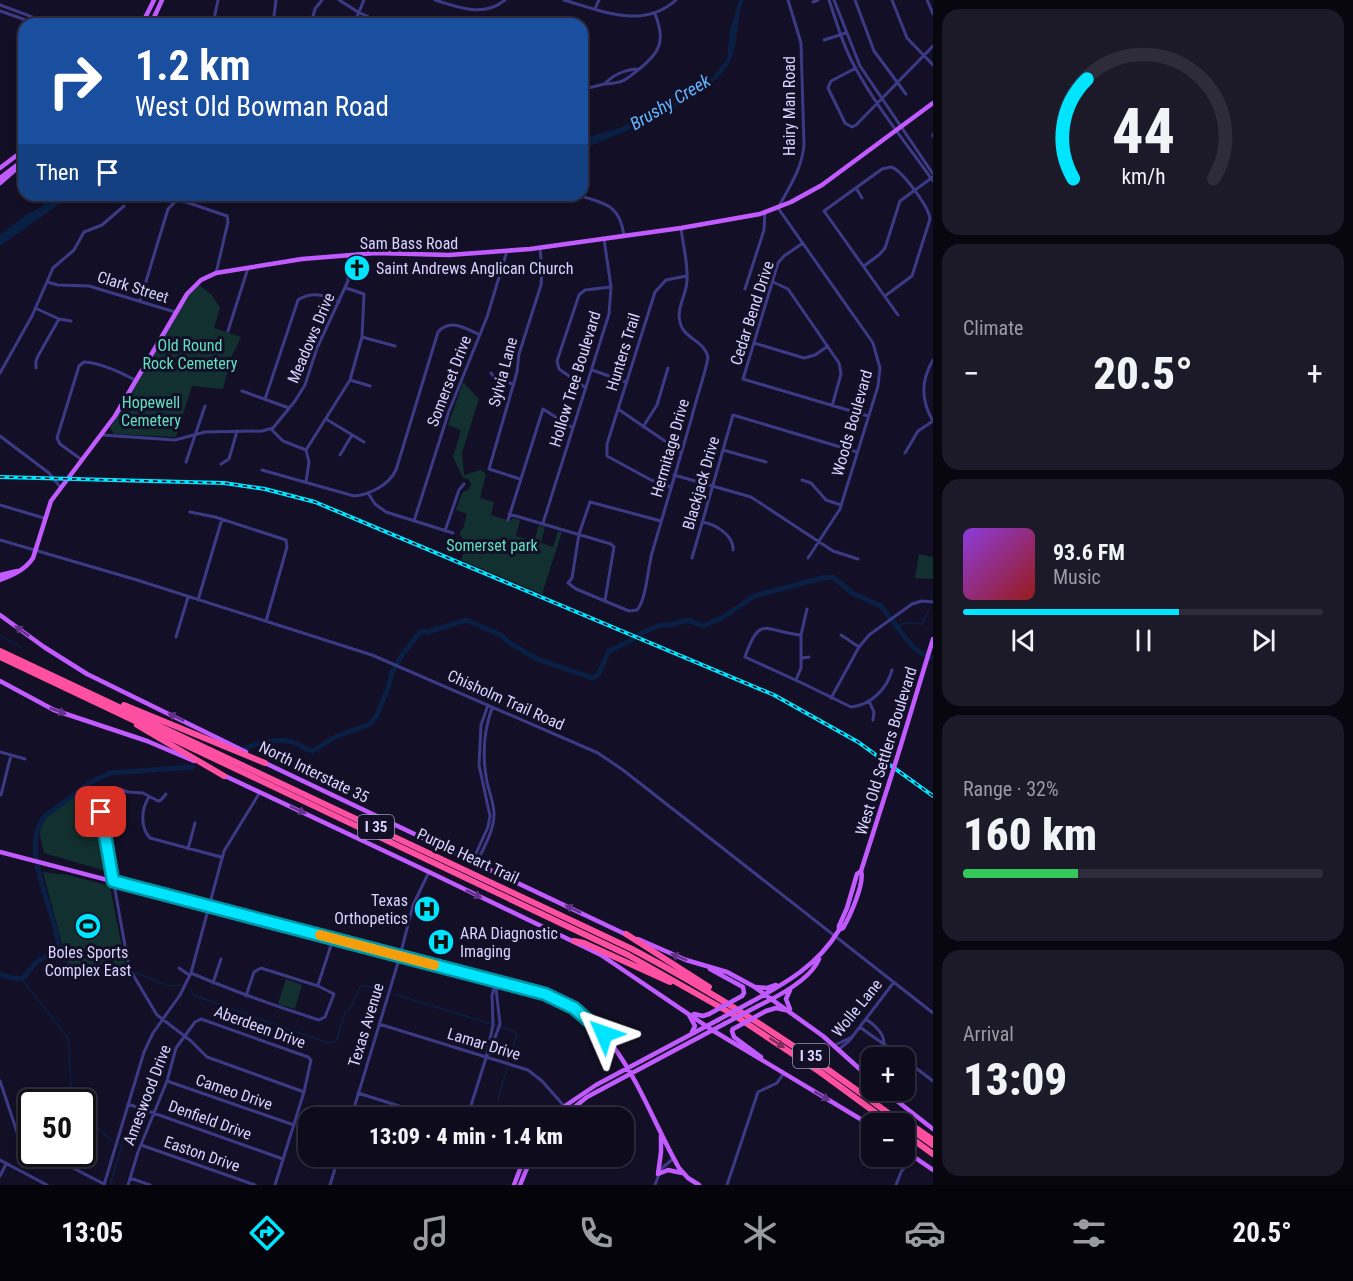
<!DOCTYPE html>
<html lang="en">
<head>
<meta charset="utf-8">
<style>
  :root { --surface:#0e0b1c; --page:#1c1929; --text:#f1f3f6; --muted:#9b9ba3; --line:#2e2b3b; --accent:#00e5ff }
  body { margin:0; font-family:"Roboto Condensed",sans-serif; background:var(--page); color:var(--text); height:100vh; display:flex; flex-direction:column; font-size:22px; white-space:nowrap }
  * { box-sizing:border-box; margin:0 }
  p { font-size:20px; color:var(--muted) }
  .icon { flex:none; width:33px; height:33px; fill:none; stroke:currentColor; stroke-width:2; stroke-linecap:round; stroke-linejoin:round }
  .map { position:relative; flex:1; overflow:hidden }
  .sheet { display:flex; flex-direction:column; gap:9px; padding:9px; background:#08060f; width:420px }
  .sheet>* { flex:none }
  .hud { position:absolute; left:18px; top:18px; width:570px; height:183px; border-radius:18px; box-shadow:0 3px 9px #0003,0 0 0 2px var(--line); background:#1a4fa0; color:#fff; overflow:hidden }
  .fabs { position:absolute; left:861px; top:1047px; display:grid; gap:12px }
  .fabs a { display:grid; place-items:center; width:54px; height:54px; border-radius:12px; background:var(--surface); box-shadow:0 3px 9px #0003,0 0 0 2px var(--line); font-size:30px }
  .speed { position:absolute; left:18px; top:1089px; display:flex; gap:12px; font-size:30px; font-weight:700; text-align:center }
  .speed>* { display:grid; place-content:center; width:78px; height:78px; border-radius:50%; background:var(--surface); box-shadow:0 3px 9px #0003,0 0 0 2px var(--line); line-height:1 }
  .speed .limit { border:3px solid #111; border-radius:9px; background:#fff; color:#111 }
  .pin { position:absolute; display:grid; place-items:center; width:51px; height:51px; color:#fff; margin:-26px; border-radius:12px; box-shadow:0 3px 9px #0006 }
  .me { position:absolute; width:66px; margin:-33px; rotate:313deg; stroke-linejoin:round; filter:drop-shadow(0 0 4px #0008) }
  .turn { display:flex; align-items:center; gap:21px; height:126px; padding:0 18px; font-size:27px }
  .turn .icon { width:78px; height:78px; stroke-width:2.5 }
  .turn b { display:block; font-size:42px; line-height:51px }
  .then { display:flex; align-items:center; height:57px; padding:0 18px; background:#0003; gap:12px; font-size:22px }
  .big { font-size:45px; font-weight:800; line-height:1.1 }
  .sheet .widget { flex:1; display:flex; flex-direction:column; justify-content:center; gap:9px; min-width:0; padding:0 21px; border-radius:18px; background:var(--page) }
  .sheet .dial { align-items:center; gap:0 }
  .dial svg { height:156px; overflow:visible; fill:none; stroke:var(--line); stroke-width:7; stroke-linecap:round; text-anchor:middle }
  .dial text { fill:var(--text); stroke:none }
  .song { display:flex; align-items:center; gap:18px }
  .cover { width:72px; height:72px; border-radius:9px; background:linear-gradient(135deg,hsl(270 70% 55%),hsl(0 70% 35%)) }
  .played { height:6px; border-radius:3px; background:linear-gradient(90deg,var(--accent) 60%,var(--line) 60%) }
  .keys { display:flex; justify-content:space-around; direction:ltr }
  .heat { display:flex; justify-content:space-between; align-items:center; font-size:33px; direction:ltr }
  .charge { height:9px; border-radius:4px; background:linear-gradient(90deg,#34c759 32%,var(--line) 0) }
  .trip { position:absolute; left:298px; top:1107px; width:336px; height:60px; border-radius:18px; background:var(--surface); box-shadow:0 3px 9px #0003,0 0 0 2px var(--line); font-weight:800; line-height:60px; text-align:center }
  .dock { display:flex; height:96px; justify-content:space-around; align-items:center; background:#06040b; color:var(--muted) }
  .dock .icon { width:42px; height:42px }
  .dock .on { color:var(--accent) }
  .dock b { font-size:27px; color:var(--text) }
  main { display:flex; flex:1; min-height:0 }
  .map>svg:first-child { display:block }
  .green { fill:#12302f }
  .water { fill:#0a1f44 }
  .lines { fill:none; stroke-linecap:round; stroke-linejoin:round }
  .stream { stroke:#0a1f44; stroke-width:1.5 }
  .river { stroke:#0a1f44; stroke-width:5 }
  .minor { stroke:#3d3a85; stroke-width:3 }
  .major { stroke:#c25bff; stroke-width:4.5 }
  .highway { stroke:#ff4fa3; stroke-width:6 }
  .rail-casing { stroke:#00e5ff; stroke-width:4 }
  .rail { stroke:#130f26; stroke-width:1.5; stroke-dasharray:4.5; stroke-linecap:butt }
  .major-bridge { stroke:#c25bff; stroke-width:4.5 }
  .oneway { fill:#623188 }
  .oneway2 { fill:#7d2c5e }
  .route-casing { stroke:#0095a6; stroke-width:15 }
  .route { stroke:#00e5ff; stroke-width:10 }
  .slow { stroke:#f59e0b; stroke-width:10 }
  .labels { text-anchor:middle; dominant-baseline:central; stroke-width:6; stroke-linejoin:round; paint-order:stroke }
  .shield { fill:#130f26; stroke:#9e99be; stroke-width:1.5 }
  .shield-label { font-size:15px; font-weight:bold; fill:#d9d4ff }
  .street-label { font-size:16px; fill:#d9d4ff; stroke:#130f26 }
  .poi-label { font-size:16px; fill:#d9d4ff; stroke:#130f26; text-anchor:start }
  .park-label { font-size:16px; fill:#5fe0c0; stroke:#130f26 }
  .water-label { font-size:18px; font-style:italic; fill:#62b6ff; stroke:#130f26 }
</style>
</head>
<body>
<main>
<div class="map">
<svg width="933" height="1185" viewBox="0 0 933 1185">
  <rect width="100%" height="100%" fill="#130f26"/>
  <path class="green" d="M199,285L211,294L220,308L214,328L241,337L232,356L223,389L192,386L176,437L114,434L110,428L188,296Z
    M463,382L479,399L462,453L464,475L481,470L486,474L480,498L494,502L491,515L510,521L513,518L520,520L516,536L534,541L539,525L545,527L541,543L553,547L558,531L562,532L542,594L461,560L467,544L460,535V531L463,529L467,514L456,510L462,493L470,488L471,483L468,479L463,478L453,457L461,430L448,425Z
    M919,554L933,557V579L915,578Z
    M93,786L109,872L44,853C43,847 40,839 40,833C42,810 74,795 93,786Z
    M43,872L68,875L110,886L127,973L68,966Z
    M286,979L302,985L295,1009L278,1004Z"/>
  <path class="water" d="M739,0H744C736,15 739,42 730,62C712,97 619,134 582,150V139L622,127L662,103L680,96L712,78L727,59L730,30Z
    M59,195H72L0,246V235L27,214L42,207L48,200Z"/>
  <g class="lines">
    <path class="stream" d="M932,597V594
      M897,625L908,623L922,624L930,607
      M0,636L21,647
      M52,954C70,968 98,971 121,973C125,974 131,973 135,973C151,976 164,989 180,985
      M21,978L68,1038L72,1102
      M191,989L193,995L328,1043L335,1042L337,1039L345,1013L351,1007L360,987L366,986L386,992
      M394,994L514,1031L517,1035L509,1059
      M498,1099L507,1068
      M510,1105L518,1111
      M82,1114L114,1142
      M110,1185L122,1146L119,1144"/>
    <path class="river" d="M639,634L661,625H670L688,620L703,626L722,618L754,596L822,578L833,577L852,593L881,606L912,646L921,653L933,658
      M246,748C258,743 282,737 295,743C302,746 306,750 313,751L335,737L370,724L376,717L388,688L392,672L402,655L421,631L428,632L466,620L501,635L508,642L537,659L592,678L598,675L609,651L632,640
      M0,974C33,987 23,969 41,959C47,955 54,955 59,950C58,915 17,847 45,816L89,783L110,773L193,767"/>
    <path class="minor" d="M218,0L214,19L221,24
      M339,0L358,12L384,24
      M435,0C458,7 483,18 505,0
      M564,0C602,11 643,30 676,0
      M788,0L801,43L804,145C802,169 789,187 778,208L873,343L880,368L878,386L840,509L808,558
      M829,0C837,24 844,48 856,69C878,109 907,144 933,181
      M834,0L860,66L933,174
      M855,0L874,51L906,94
      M892,0L907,38L933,65
      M927,0L933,14
      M813,2L818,0
      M0,5L51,24
      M595,9L599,0
      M0,11L37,24
      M273,24L276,0
      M311,24L315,9L322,0
      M354,24L364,0
      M824,40L846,33
      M582,50L588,53L586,57
      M582,61L586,57L587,66L582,72
      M856,68L831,81L828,88L845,123L852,127L856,125L933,46
      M604,84C614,75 623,70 637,69
      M582,88C590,89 597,85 605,84C623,83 624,81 638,70C660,53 666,41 655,14
      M933,134V136
      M856,188L862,198
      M578,195C605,204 620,204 624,236
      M803,243L784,256L778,263L743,379L868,416
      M864,266L880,254L885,248L900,201L933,177
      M47,282L58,285L89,286L175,312
      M773,282L788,289L839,363L841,374L832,406
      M745,289L764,230L765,212
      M885,296L912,276L930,219C929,207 902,170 891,167L882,169L824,211L898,315
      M140,301L168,209L176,201L186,202L227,216L228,222L216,273
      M35,308L59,319L71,321
      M228,331L248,268
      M362,337L395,346
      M754,343L804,358L815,355L828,346
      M36,368V361L38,356L59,319
      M592,370L626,382
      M0,373L32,316L53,268L74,250L84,232L102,225L124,206
      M491,373L495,378L513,384
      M350,380L370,386
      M586,388L559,369L557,361L579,295L585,290L611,287
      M242,391L289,408
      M265,399L298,300C312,291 325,295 339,302
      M618,409L681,452
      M326,419L364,442
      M643,427L657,405L668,368
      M271,429L283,441L306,450
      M102,435L175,440L205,432L262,431L273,428L295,401L305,385L317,348L348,281V255
      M0,436L49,473L61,488
      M306,450L350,380L362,337L364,294L346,288
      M723,450L766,462
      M905,453L918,431L933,421C921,401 921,380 933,360
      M340,455L352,435
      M82,460L60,444L57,438L79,366L84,362C101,363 120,372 135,380
      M186,462L205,406
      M221,464L229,459L237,431
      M262,470L354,496C369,495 389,485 396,470L438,332C450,318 465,328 480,335
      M674,475L751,497L833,551L858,559
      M520,479L489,469L517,372L519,354L541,285L542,271L540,248
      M802,480L811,483L826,500L841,505
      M306,482L309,462L306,450
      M671,487L651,480L607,456V444L655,292L666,280L686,276
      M368,493L375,504L386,512L453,533
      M0,505L44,518
      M190,512L215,517L286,540L287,547L266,621
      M509,514L611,544L614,547L605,600
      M508,520L543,409L573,428
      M414,521L449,411L487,317L507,251
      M661,521L590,502L579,534L572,578L568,583L576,589L629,611L637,610C646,601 648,567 652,553C665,509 678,464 691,420C696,399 704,378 708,358C705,340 683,339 680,322C676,308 687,294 687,280C688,263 683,245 681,228
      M702,522C715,524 734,535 733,550
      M543,523L609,314L611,287L604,239
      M445,531L459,490L464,484
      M0,540L137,580L372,655L598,753L623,770L933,1013
      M692,558L733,415L857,452
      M198,600L222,519
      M801,635C766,632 760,613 745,657L802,683L851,707C871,705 887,689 892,670
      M841,635L859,647
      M176,637L188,597
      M802,658L809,657
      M796,680L801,668V635L807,609
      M831,698L859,647L869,635L912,604L922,601L933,602
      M869,701L874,712L873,720
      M0,752L25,759
      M120,789L128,792L143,793L158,801L161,800L166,794
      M1,795L11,755
      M149,797C141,809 140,827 150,838L221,857
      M101,812L129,968L157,1015L191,1041L207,1057L304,1092
      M188,849L195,823
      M473,860L488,827L490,816L479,765L481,725L488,705
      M477,862C484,847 494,831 494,814C494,803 489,792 487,782C482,756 483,733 492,708
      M179,968L189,975
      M191,973C233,991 275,1006 319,1020L325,1017L334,994L318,986L261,968L254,972L246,996
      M213,983L221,959
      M318,985L333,939
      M866,1019C874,1025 883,1032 884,1042
      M379,1024L528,1070L542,1081L565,1107
      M860,1027C874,1038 888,1046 903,1058
      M835,1045L852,1037
      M838,1050L849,1041L894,982
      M489,1054L500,1024L496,988
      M904,1059L933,1081
      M0,1081L19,1138L32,1145
      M167,1081L294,1125
      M358,1093L437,1118
      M128,1104L283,1159
      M351,1118L400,956L413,905L429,872
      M467,1118L486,1058L493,1025L492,995L496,982
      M141,1145L255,1185
      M46,1154L104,1184
      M0,1160L47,1185
      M0,1176L6,1164
      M130,1178L150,1185
      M104,1185L144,1052L153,1033L180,995L191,973L224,851L260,792
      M128,1185L138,1152L167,1081L176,1048L195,1022L201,1019L308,1057L311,1060L304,1092L275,1185
      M330,1185L339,1156
      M655,1185L661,1169L674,1158
      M727,1185L758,1092L777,1083L784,1073
      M896,1185L901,1172L913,1156"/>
    <path class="major" d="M142,24L154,0
      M151,24L162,0
      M0,168L24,150
      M0,178L17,165
      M0,183L24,162
      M0,575L17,571
      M0,580C13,575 25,570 33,558L51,501L115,416L187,294L201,280L216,273L302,259L376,253L449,255L530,249L681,228L760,214L791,202L822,185L933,103
      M0,615L44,647L87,674L246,752
      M0,681L54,710L147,741L194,761
      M900,748L933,639
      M263,762L627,935
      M223,775L429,872L601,955L712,1030L872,1126
      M0,852L545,994C621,1020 643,1105 679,1168L688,1178L699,1185
      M839,930V926L847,908L857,874L861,871
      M638,939L686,960L727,972L753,986L823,1036L872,1080
      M710,969L743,987L744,993L742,996
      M755,987L767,988L776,985
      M751,1002C786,983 818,965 839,930L843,928C850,916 865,883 861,871L890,780
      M758,1006C777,997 811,979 819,959
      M790,1009L786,999L790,990
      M766,1011L776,1008L785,1010
      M694,1014L703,1016L709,1014
      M689,1015L695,1026L692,1032
      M733,1029L732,1031L734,1037L761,1057
      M883,1090L933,1129
      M553,1118L565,1106L596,1085L718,1020
      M561,1118L587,1097L724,1024
      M904,1150L933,1170
      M658,1174L661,1152V1135
      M658,1174L668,1170L682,1173
      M514,1185L525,1156
      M520,1185L532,1156"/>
    <path class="highway" d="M0,651L632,949C729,1000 815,1058 903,1124
      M0,657L628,955L734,1015L820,1072L891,1124
      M124,705L265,763
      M137,725L224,776
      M626,934L709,987
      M574,941L584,943L670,982
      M903,1119L933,1140
      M904,1133L933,1154
      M919,1135L933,1145"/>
    <defs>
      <path id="rail" d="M0,477L224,483L265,489L315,502L774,695L858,742L933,796"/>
    </defs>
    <use href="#rail" class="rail-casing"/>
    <use href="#rail" class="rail"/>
    <path class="major-bridge" d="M890,780L900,748
      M709,1014L742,996
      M718,1020L751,1002
      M724,1024L758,1006
      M733,1029L766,1011"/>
  </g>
  <defs><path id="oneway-solid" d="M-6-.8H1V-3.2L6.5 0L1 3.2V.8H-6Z" transform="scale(1.5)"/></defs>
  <g class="oneway">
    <use href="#oneway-solid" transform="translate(22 631) rotate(-144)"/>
    <use href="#oneway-solid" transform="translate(58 711) rotate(21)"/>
    <use href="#oneway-solid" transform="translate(176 717) rotate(-154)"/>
    <use href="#oneway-solid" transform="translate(298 810) rotate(25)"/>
    <use href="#oneway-solid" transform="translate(474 894) rotate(26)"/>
    <use href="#oneway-solid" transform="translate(573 909) rotate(-154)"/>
    <use href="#oneway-solid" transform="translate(679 957) rotate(-157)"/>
    <use href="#oneway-solid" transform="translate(822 1096) rotate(31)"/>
  </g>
  <use class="oneway2" href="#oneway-solid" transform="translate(777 1043) rotate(33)"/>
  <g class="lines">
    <defs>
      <path id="route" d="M101,812L113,881L545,994L574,1008L604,1034"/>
    </defs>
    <use href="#route" class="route-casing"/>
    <use href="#route" class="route"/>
    <path class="slow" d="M320,935L434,965"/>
  </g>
  <defs>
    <symbol id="church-disc" viewBox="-11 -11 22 22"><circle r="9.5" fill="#00e5ff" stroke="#130f26"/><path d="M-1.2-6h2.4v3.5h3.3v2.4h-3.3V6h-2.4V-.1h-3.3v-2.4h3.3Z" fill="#111"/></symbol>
    <symbol id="hospital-disc" viewBox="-11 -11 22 22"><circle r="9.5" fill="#00e5ff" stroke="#130f26"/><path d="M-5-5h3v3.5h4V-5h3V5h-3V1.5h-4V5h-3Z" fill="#111"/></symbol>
    <symbol id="stadium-disc" viewBox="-11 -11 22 22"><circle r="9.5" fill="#00e5ff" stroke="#130f26"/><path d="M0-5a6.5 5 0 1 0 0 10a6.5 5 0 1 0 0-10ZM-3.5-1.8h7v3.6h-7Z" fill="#111"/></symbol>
  </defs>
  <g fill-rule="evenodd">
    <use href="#church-disc" x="342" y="253" width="30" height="30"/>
    <use href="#hospital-disc" x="412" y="894" width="30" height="30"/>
    <use href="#stadium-disc" x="73" y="911" width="30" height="30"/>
    <use href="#hospital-disc" x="426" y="927" width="30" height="30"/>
  </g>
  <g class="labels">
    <g class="shield">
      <rect x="358" y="815" width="36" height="24" rx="4.5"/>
      <rect x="793" y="1044" width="36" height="24" rx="4.5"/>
    </g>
    <g class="shield-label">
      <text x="376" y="827">I 35</text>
      <text x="811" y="1056">I 35</text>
    </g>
    <g class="street-label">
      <text transform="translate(789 106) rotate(-90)">Hairy Man Road</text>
      <text x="409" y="243">Sam Bass Road</text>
      <text transform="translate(133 287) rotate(17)">Clark Street</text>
      <text transform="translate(752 313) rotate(-72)">Cedar Bend Drive</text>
      <text transform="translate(311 338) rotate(-67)">Meadows Drive</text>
      <text transform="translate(623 352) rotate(-73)">Hunters Trail</text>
      <text transform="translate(503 372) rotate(-75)">Sylvia Lane</text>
      <text transform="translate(575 379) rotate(-73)">Hollow Tree Boulevard</text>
      <text transform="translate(449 381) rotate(-69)">Somerset Drive</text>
      <text transform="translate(852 423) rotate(-74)">Woods Boulevard</text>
      <text transform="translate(670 448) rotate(-74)">Hermitage Drive</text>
      <text transform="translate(701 483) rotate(-74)">Blackjack Drive</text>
      <text transform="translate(506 700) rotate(24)">Chisholm Trail Road</text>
      <text transform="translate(886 751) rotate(-73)">West Old Settlers Boulevard</text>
      <text transform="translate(314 772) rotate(26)">North Interstate 35</text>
      <text transform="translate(468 856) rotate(25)">Purple Heart Trail</text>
      <text transform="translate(857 1008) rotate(-51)">Wolle Lane</text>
      <text transform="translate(366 1025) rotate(-73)">Texas Avenue</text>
      <text transform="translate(260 1027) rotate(20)">Aberdeen Drive</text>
      <text transform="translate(484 1044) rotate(17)">Lamar Drive</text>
      <text transform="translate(234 1092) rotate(19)">Cameo Drive</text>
      <text transform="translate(147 1095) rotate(-69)">Ameswood Drive</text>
      <text transform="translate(210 1120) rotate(20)">Denfield Drive</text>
      <text transform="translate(202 1154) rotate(19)">Easton Drive</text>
    </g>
    <g class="poi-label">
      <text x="376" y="268">Saint Andrews Anglican Church</text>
      <text x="408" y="900" text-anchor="end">Texas<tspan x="408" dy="18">Orthopetics</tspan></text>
      <text x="460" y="933">ARA Diagnostic<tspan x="460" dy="18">Imaging</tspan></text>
      <text x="88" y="952" text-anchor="middle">Boles Sports<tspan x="88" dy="18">Complex East</tspan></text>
    </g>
    <g class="park-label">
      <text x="190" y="345">Old Round<tspan x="190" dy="18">Rock Cemetery</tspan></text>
      <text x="151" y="402">Hopewell<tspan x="151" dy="18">Cemetery</tspan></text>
      <text x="492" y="545">Somerset park</text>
    </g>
    <g class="water-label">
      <text transform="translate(670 102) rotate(-31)">Brushy Creek</text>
    </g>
  </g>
</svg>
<div class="fabs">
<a>+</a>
<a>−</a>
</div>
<div class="speed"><div class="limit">50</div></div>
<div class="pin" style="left:101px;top:812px;background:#d93025"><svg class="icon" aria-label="arrive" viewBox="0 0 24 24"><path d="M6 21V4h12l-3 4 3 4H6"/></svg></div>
<svg class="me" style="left:604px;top:1034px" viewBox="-20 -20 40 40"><path d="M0-17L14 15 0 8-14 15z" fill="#00e5ff" stroke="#fff" stroke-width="4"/></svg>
<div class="trip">13:09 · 4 min · 1.4 km</div>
<div class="hud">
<div class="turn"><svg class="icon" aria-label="right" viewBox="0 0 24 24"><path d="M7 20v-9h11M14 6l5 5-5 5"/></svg><div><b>1.2 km</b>West Old Bowman Road</div></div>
<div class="then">Then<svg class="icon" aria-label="arrive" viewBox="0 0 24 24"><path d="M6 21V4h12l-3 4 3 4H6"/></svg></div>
</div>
</div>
<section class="sheet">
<div class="widget dial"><svg viewBox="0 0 100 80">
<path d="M14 69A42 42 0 1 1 86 69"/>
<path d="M14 69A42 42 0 0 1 21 18" stroke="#00e5ff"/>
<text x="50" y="56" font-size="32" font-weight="700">44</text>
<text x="50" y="72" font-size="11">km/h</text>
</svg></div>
<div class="widget"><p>Climate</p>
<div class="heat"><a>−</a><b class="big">20.5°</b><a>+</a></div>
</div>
<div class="widget">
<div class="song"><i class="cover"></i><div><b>93.6 FM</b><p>Music</p></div></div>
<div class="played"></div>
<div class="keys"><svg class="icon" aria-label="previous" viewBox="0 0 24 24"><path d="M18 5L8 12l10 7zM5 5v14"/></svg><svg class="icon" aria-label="pause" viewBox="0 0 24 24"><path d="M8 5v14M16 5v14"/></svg><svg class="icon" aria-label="next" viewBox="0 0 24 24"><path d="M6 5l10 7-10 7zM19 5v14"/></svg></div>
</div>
<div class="widget"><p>Range · 32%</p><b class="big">160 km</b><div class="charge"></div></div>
<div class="widget"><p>Arrival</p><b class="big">13:09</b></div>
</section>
</main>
<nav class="dock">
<b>13:05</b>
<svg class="icon on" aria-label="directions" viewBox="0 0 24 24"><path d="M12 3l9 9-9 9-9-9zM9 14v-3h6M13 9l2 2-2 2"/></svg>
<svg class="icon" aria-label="music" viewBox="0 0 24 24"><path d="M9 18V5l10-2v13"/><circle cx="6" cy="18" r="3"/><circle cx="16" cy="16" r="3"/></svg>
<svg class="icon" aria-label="phone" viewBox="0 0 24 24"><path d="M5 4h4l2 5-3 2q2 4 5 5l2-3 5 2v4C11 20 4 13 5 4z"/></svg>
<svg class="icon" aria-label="climate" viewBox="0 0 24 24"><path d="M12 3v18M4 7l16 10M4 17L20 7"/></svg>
<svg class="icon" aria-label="car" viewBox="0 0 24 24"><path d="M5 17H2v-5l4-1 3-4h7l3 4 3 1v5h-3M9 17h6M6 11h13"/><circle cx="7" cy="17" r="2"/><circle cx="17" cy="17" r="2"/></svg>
<svg class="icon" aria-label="filters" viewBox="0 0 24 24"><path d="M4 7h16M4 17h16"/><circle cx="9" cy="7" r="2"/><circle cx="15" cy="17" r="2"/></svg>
<b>20.5°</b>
</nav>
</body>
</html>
